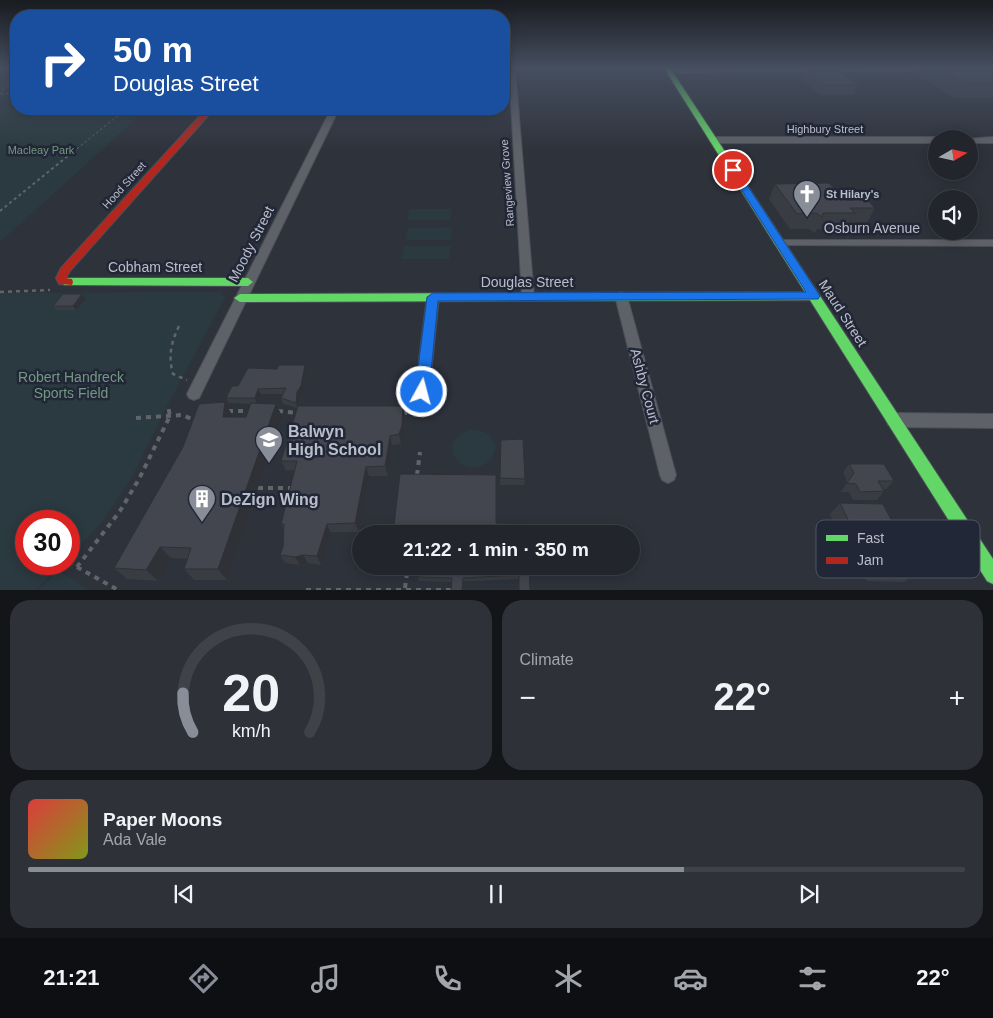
<!DOCTYPE html>
<html lang="en">
<head>
<meta charset="utf-8">
<style>
  :root { --surface:#22262c; --page:#2e3238; --text:#f1f3f6; --muted:#a2a5a9; --line:#3f4348; --accent:#898d98 }
  body { margin:0; font-family:Helvetica,sans-serif; background:var(--page); color:var(--text); height:100vh; display:flex; flex-direction:column; font-size:19px; white-space:nowrap }
  * { box-sizing:border-box; margin:0 }
  p { font-size:16px; color:var(--muted) }
  .icon { flex:none; width:28px; height:28px; fill:none; stroke:currentColor; stroke-width:2; stroke-linecap:round; stroke-linejoin:round }
  .map { position:relative; height:590px; overflow:hidden }
  .drawer { display:flex; flex-direction:column; gap:10px; padding:10px; background:#131518; flex:1 }
  .drawer>* { flex:none }
  .guide { position:absolute; left:10px; top:10px; width:500px; height:105px; border-radius:20px; box-shadow:0 2px 12px #0003,0 0 0 1px var(--line); background:#1a4fa0; color:#fff; overflow:hidden }
  .needle { width:32px; rotate:81deg }
  .buttons { position:absolute; left:928px; top:130px; display:grid; gap:10px }
  .buttons a { display:grid; place-items:center; width:50px; height:50px; border-radius:50%; background:var(--surface); box-shadow:0 2px 12px #0003,0 0 0 1px var(--line); font-size:25px }
  .speed { position:absolute; left:15px; top:510px; display:flex; gap:10px; font-size:25px; font-weight:700; text-align:center }
  .speed>* { display:grid; place-content:center; width:65px; height:65px; border-radius:50%; background:var(--surface); box-shadow:0 2px 12px #0003,0 0 0 1px var(--line); line-height:1 }
  .speed .limit { border:8px solid #d22; background:#fff; color:#111 }
  .pin { position:absolute; display:grid; place-items:center; width:42px; height:42px; color:#fff; margin:-21px; border:2px solid #fff; border-radius:50%; box-shadow:0 1px 5px #0007 }
  .me { position:absolute; width:55px; margin:-28px; rotate:7deg; stroke-linejoin:round; filter:drop-shadow(0 0 4px #0008) }
  .turn { display:flex; align-items:center; gap:18px; height:105px; padding:0 20px; font-size:22px }
  .turn .icon { width:65px; height:65px; stroke-width:2.5 }
  .turn b { display:block; font-size:35px; line-height:42px }
  .big { font-size:38px; font-weight:600; line-height:1.1 }
  .drawer .widget { flex:1; display:flex; flex-direction:column; justify-content:center; gap:8px; min-width:0; padding:0 18px; border-radius:20px; background:var(--page) }
  .drawer .dial { align-items:center; gap:0 }
  .dial svg { height:130px; overflow:visible; fill:none; stroke:var(--line); stroke-width:7; stroke-linecap:round; text-anchor:middle }
  .dial text { fill:var(--text); stroke:none }
  .song { display:flex; align-items:center; gap:15px }
  .cover { width:60px; height:60px; border-radius:8px; background:linear-gradient(135deg,hsl(0 70% 55%),hsl(70 70% 35%)) }
  .played { height:5px; border-radius:2px; background:linear-gradient(90deg,var(--accent) 70%,var(--line) 70%) }
  .keys { display:flex; justify-content:space-around; direction:ltr }
  .heat { display:flex; justify-content:space-between; align-items:center; font-size:28px; direction:ltr }
  .drawer .tiles { flex:1; display:grid; gap:10px; grid-template-columns:1fr 1fr }
  .widget:last-child { grid-column:span 2 }
  .trip { position:absolute; left:352px; top:525px; width:288px; height:50px; border-radius:25px; background:var(--surface); box-shadow:0 2px 12px #0003,0 0 0 1px var(--line); font-weight:600; line-height:50px; text-align:center }
  .tab-bar { display:flex; height:80px; justify-content:space-around; align-items:center; background:#0e0f12; color:var(--muted) }
  .tab-bar .icon { width:35px; height:35px }
  .tab-bar .selected { color:var(--accent) }
  .tab-bar b { font-size:22px; color:var(--text) }
  .map>svg:first-child { display:block }
  .green { fill:#2b3a40 }
  .lines { fill:none; stroke-linecap:round; stroke-linejoin:round }
  .street-casing { stroke:#4c4f57; stroke-width:2 }
  .fast-casing { stroke:#4c4f57; stroke-width:2 }
  .jam-casing { stroke:#4c4f57; stroke-width:2 }
  .path-far3 { stroke:#60646b; stroke-width:1; stroke-dasharray:2.5 2.5; stroke-linecap:butt }
  .path-far2 { stroke:#60646b; stroke-width:2; stroke-dasharray:3 3; stroke-linecap:butt }
  .path-far1 { stroke:#60646b; stroke-width:2.5; stroke-dasharray:4 4; stroke-linecap:butt }
  .path { stroke:#60646b; stroke-width:4; stroke-dasharray:5 5; stroke-linecap:butt }
  .street { fill:#5e6168; fill-rule:evenodd }
  .fast { fill:#63d668; fill-rule:evenodd }
  .jam { fill:#b3261e; fill-rule:evenodd }
  .wall { fill:#3a3c44 }
  .shaded-wall { fill:#2f3137 }
  .building { fill:#43464f; stroke:#2f3137 }
  .route { fill:#1a73e8; stroke:#114b97 }
  .labels { text-anchor:middle; dominant-baseline:central; stroke-width:5; stroke-linejoin:round; paint-order:stroke }
  .far-street-label { font-size:11px; fill:#babeca; stroke:#212736 }
  .far-park-label { font-size:11px; fill:#739981; stroke:#212736 }
  .far-poi-label { font-size:11px; font-weight:bold; fill:#babeca; stroke:#212736; text-anchor:start }
  .street-label { font-size:14px; fill:#babeca; stroke:#212736 }
  .park-label { font-size:14px; fill:#739981; stroke:#212736 }
  .near-poi-label { font-size:16px; font-weight:bold; fill:#babeca; stroke:#212736; text-anchor:start }
  .key { fill:#212736; stroke:#4f5462; stroke-width:1 }
  .key-label { font-size:14px; fill:#babeca }
</style>
</head>
<body>
<div class="map">
<svg width="993" height="591" viewBox="0 0 993 591">
  <rect width="100%" height="100%" fill="#2e323b"/>
  <path class="green" d="M16,74V109H147L0,242V84Z
    M409,209H451L450,220H407Z
    M452,227L451,240H405L408,228Z
    M404,246H451L449,259H401Z
    M220,292L225,297L167,406L132,477L102,522L69,558V521H26V564H64L35,590H0V293Z
    M471,430C484,429 492,434 496,446L492,459C462,486 432,440 471,430Z
    M58,571L89,590H38Z"/>
  <g class="lines">
    <defs>
      <path id="street" d="M509,68H515L534,297L528,301L522,297Z
        M934,68L936,69V71L669,73L666,71L669,69Z
        M331,109H339L201,394L199,398L194,400L189,398L187,394Z
        M936,137L939,139H936V143H714L710,140L714,137Z
        M993,137V143H969V139H966Z
        M780,240H993V246L776,245L774,243Z
        M621,292L627,296L676,475L674,480L668,483L662,480L660,475L615,296Z
        M433,293L439,297L429,392L427,396L422,398L417,396L415,392L427,297Z
        M894,413L993,414V428L894,427L888,425L886,420L888,415Z"/>
      <path id="fast" d="M664,68H670L993,559V584L987,581L810,300L240,302L234,298L240,294L805,292Z
        M68,278H248L253,282L248,286L64,285L63,282L64,279Z"/>
      <path id="jam" d="M206,109H214L70,271L66,278L72,279L73,282L72,285L59,284L56,278L61,268Z"/>
    </defs>
    <use href="#street" class="street-casing"/>
    <use href="#fast" class="fast-casing"/>
    <use href="#jam" class="jam-casing"/>
    <path class="path-far3" d="M0,94L4,88L16,80
      M1,94L16,93
      M73,152L126,109"/>
    <path class="path-far2" d="M0,211L74,151"/>
    <path class="path-far1" d="M0,292L50,290
      M179,326C171,343 168,356 173,374L187,380"/>
    <path class="path" d="M228,411H250
      M278,411L297,413
      M402,413H420L421,404
      M136,418L182,415L192,419L196,418
      M417,475L420,452
      M258,488H292
      M69,561L77,567L120,511L139,479L170,416L168,406
      M77,567L118,590
      M405,588L408,566
      M306,590H452"/>
    <use href="#street" class="street"/>
    <use href="#fast" class="fast"/>
    <use href="#jam" class="jam"/>
  </g>
  <path class="wall" d="M919,68H993V98H955L916,74Z
    M807,71L858,85L854,95H820L803,80Z
    M775,184L836,191L875,208L867,223H850L847,229H817L815,233L809,229H790L769,199Z
    M85,299L76,310H56L53,306Z
    M305,365L307,370L303,391L299,397L298,406H403L405,416L404,435L401,444L392,445L388,476H369L359,532H330L321,565L308,563L300,565L285,563L280,555L283,547L284,529L281,524L295,470L286,471L281,461L297,408L283,404L281,398L283,394H261L257,403L276,404L282,416L227,580H194L184,569L187,559L171,558L158,581L127,579L114,568L225,402L232,415V417H246L251,404L229,403L226,398L238,386L277,369Z
    M501,440L525,479L524,485H500Z
    M849,464L894,481L886,489H883L884,491L877,500H853L849,492H841L847,482L843,472Z
    M840,503L918,571L904,582L867,581L849,542H842L830,514Z
    M389,566H529L530,591H519V579L452,582L419,581L418,577L419,570L390,571Z"/>
  <path class="shaded-wall" d="M82,294L85,299L76,310L73,306Z
    M305,365L307,370L303,391L299,397L298,409L296,403L297,392Z
    M258,389L261,394L257,404L255,398Z
    M225,402L232,415L230,430L223,417Z
    M276,404L282,416L227,580L218,569Z
    M403,406L405,416L404,435L401,444L399,434Z
    M390,436L392,445L388,476L385,466Z
    M366,467L369,476L359,532L355,523Z
    M327,524L330,532L321,565L317,556Z
    M160,547L171,558L158,581L146,570Z
    M303,555L308,563L300,565L295,557Z"/>
  <path class="building" d="M939,68H993V83H964Z
    M807,71H839L858,85H824Z
    M829,183L836,191H860L875,208H850L855,213H823L822,217L816,213L797,214L775,184Z
    M63,294H82L73,306H53Z
    M279,365H305L301,386L297,392L296,403L281,398L286,388L258,389L255,398H226L232,386H238L248,368L277,369Z
    M225,402L223,417H246L251,403L276,404L218,569H184L191,548L160,547L146,570L114,568L183,447L199,404Z
    M298,406H403L402,426L399,434L390,436L385,466L366,467L355,523L327,524L317,556L303,555L295,557L280,555L283,547L284,524H281L297,461H281Z
    M523,439L525,479L500,478L501,440Z
    M849,464H884L894,481H878L884,491L860,492L856,484L847,483L854,473Z
    M400,474L496,475V523L527,524L528,534H393Z
    M840,503L883,504L918,571L879,570L860,531L853,530Z
    M419,566H529L530,591H519V575L463,578L462,591H451L452,578L418,577Z"/>
  <linearGradient id="sky" x2="0" y2="1"><stop stop-color="#191c20"/><stop offset="0.45" stop-color="#464f60"/><stop offset="1" stop-color="#464f60" stop-opacity="0"/></linearGradient>
  <rect width="993" height="151" fill="url(#sky)"/>
  <path class="route" d="M733,167L737,170L818,293L820,296L818,299L438,301L429,392L427,396L422,398L417,396L415,392L427,297L433,293L806,292L729,170Z"/>
  <defs>
    <symbol id="church-pin" viewBox="-11 -11 22 30"><path d="M0 17L-7.5 6A9.5 9.5 0 1 1 7.5 6Z" fill="#898d98" stroke="#212736"/><path d="M-1.2-6h2.4v3.5h3.3v2.4h-3.3V6h-2.4V-.1h-3.3v-2.4h3.3Z" fill="#fff"/></symbol>
    <symbol id="school-pin" viewBox="-11 -11 22 30"><path d="M0 17L-7.5 6A9.5 9.5 0 1 1 7.5 6Z" fill="#898d98" stroke="#212736"/><path d="M0-5L7-2L0 1L-7-2ZM-4 1L0 2.5L4 1V4Q0 6-4 4Z" fill="#fff"/></symbol>
    <symbol id="building-pin" viewBox="-11 -11 22 30"><path d="M0 17L-7.5 6A9.5 9.5 0 1 1 7.5 6Z" fill="#898d98" stroke="#212736"/><path d="M-4-6H4V6H1V3H-1V6H-4ZM-2.5-4.3h1.7v1.8h-1.7ZM.8-4.3h1.7v1.8H.8ZM-2.5-1h1.7V.8h-1.7ZM.8-1h1.7V.8H.8Z" fill="#fff"/></symbol>
  </defs>
  <g fill-rule="evenodd">
    <use href="#church-pin" x="791" y="178" width="32" height="43"/>
    <use href="#school-pin" x="253" y="424" width="32" height="43"/>
    <use href="#building-pin" x="186" y="483" width="32" height="43"/>
  </g>
  <g class="labels">
    <g class="far-street-label">
      <text x="825" y="129">Highbury Street</text>
      <text transform="translate(507 183) rotate(-94)">Rangeview Grove</text>
      <text transform="translate(124 185) rotate(-48)">Hood Street</text>
    </g>
    <g class="far-park-label">
      <text x="41" y="150">Macleay Park</text>
    </g>
    <g class="far-poi-label">
      <text x="826" y="194">St Hilary's</text>
    </g>
    <g class="street-label">
      <text x="872" y="228">Osburn Avenue</text>
      <text transform="translate(251 244) rotate(-63)">Moody Street</text>
      <text x="155" y="267">Cobham Street</text>
      <text x="527" y="282">Douglas Street</text>
      <text transform="translate(843 313) rotate(57)">Maud Street</text>
      <text transform="translate(645 386) rotate(75)">Ashby Court</text>
    </g>
    <g class="park-label">
      <text x="71" y="377">Robert Handreck<tspan x="71" dy="16">Sports Field</tspan></text>
    </g>
    <g class="near-poi-label">
      <text x="288" y="431">Balwyn<tspan x="288" dy="18">High School</tspan></text>
      <text x="221" y="499">DeZign Wing</text>
    </g>
  </g>
  <rect x="816" y="520" width="164" height="58" rx="8" class="key"/>
  <rect x="826" y="535" width="22" height="6" fill="#63d668"/>
  <rect x="826" y="557" width="22" height="7" fill="#b3261e"/>
  <g class="key-label">
    <text x="857" y="543">Fast</text>
    <text x="857" y="565">Jam</text>
  </g>
</svg>
<div class="buttons">
<a><svg class="needle" viewBox="-14 -14 28 28"><path d="M0-13l5 13h-10z" fill="#e53935"/><path d="M0 13l5-13h-10z" fill="#a2a5a9"/></svg></a>
<a><svg class="icon" aria-label="sound" viewBox="0 0 24 24"><path d="M4 9h4l5-4v14l-5-4H4zM17 9q2 3 0 6"/></svg></a>
</div>
<div class="speed"><div class="limit">30</div></div>
<div class="pin" style="left:733px;top:170px;background:#d93025"><svg class="icon" aria-label="arrive" viewBox="0 0 24 24"><path d="M6 21V4h12l-3 4 3 4H6"/></svg></div>
<svg class="me" style="left:422px;top:392px" viewBox="-20 -20 40 40"><circle r="17" fill="#1a73e8" stroke="#fff" stroke-width="3"/><path d="M0-11L8 9 0 5-8 9z" fill="#fff"/></svg>
<div class="trip">21:22 · 1 min · 350 m</div>
<div class="guide">
<div class="turn"><svg class="icon" aria-label="right" viewBox="0 0 24 24"><path d="M7 20v-9h11M14 6l5 5-5 5"/></svg><div><b>50 m</b>Douglas Street</div></div>
</div>
</div>
<section class="drawer">
<div class="tiles">
<div class="widget dial"><svg viewBox="0 0 100 80">
<path d="M14 69A42 42 0 1 1 86 69"/>
<path d="M14 69A42 42 0 0 1 8 45" stroke="#898d98"/>
<text x="50" y="56" font-size="32" font-weight="700">20</text>
<text x="50" y="72" font-size="11">km/h</text>
</svg></div>
<div class="widget"><p>Climate</p>
<div class="heat"><a>−</a><b class="big">22°</b><a>+</a></div>
</div>
<div class="widget">
<div class="song"><i class="cover"></i><div><b>Paper Moons</b><p>Ada Vale</p></div></div>
<div class="played"></div>
<div class="keys"><svg class="icon" aria-label="previous" viewBox="0 0 24 24"><path d="M18 5L8 12l10 7zM5 5v14"/></svg><svg class="icon" aria-label="pause" viewBox="0 0 24 24"><path d="M8 5v14M16 5v14"/></svg><svg class="icon" aria-label="next" viewBox="0 0 24 24"><path d="M6 5l10 7-10 7zM19 5v14"/></svg></div>
</div>
</div>
</section>
<nav class="tab-bar">
<b>21:21</b>
<svg class="icon selected" aria-label="directions" viewBox="0 0 24 24"><path d="M12 3l9 9-9 9-9-9zM9 14v-3h6M13 9l2 2-2 2"/></svg>
<svg class="icon" aria-label="music" viewBox="0 0 24 24"><path d="M9 18V5l10-2v13"/><circle cx="6" cy="18" r="3"/><circle cx="16" cy="16" r="3"/></svg>
<svg class="icon" aria-label="phone" viewBox="0 0 24 24"><path d="M5 4h4l2 5-3 2q2 4 5 5l2-3 5 2v4C11 20 4 13 5 4z"/></svg>
<svg class="icon" aria-label="climate" viewBox="0 0 24 24"><path d="M12 3v18M4 7l16 10M4 17L20 7"/></svg>
<svg class="icon" aria-label="car" viewBox="0 0 24 24"><path d="M5 17H2v-5l4-1 3-4h7l3 4 3 1v5h-3M9 17h6M6 11h13"/><circle cx="7" cy="17" r="2"/><circle cx="17" cy="17" r="2"/></svg>
<svg class="icon" aria-label="filters" viewBox="0 0 24 24"><path d="M4 7h16M4 17h16"/><circle cx="9" cy="7" r="2"/><circle cx="15" cy="17" r="2"/></svg>
<b>22°</b>
</nav>
</body>
</html>
